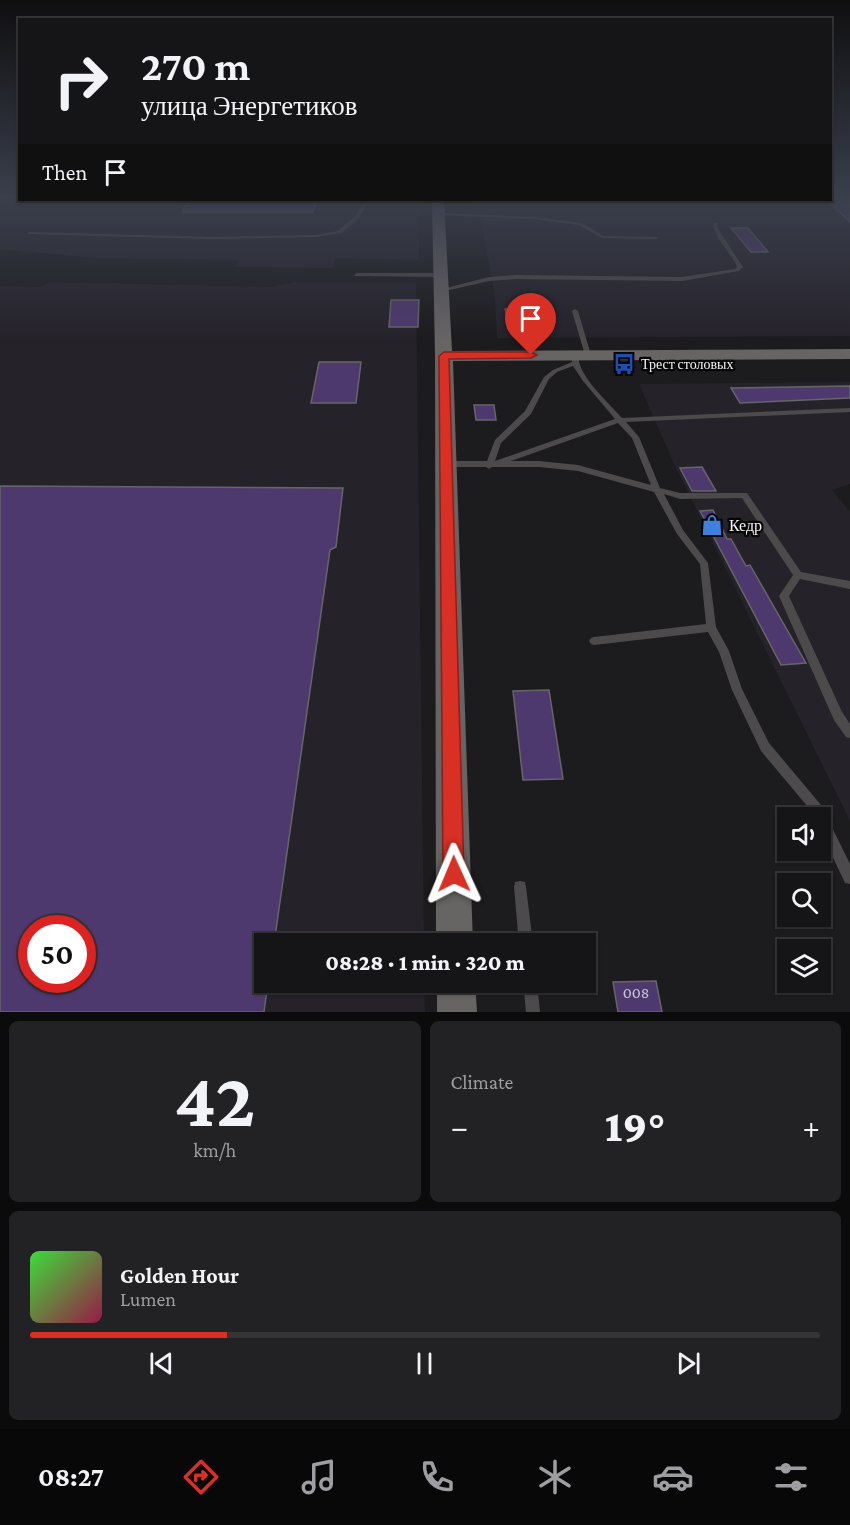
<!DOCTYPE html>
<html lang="en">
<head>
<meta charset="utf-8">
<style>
  :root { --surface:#151416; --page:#222123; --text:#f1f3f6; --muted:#9d9ea1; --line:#343335; --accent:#d93025 }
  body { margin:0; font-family:"Crimson Pro",serif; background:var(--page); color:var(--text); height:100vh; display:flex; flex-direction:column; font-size:22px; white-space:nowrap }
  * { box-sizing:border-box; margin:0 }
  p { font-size:20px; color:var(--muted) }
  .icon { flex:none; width:33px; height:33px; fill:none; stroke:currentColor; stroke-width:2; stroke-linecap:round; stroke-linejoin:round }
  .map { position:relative; height:1012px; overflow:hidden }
  .details { display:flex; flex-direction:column; gap:9px; padding:9px; background:#0c0b0c; flex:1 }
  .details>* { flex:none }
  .hud { position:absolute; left:18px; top:18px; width:814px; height:183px; border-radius:0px; box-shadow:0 2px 4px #0004,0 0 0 2px var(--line); background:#151416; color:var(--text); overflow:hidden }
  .fabs { position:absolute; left:777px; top:807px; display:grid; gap:12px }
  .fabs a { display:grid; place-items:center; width:54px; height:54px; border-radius:0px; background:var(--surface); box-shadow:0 2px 4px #0004,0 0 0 2px var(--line); font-size:30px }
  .speed { position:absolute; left:18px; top:915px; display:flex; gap:12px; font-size:30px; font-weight:700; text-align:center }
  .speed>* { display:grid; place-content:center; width:78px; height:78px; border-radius:50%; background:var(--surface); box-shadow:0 2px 4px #0004,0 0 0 2px var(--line); line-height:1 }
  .speed .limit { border:9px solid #d22; background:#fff; color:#111 }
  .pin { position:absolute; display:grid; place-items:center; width:51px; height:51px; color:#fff; margin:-62px -26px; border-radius:50% 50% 50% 0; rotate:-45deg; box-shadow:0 0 6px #0007 }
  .pin .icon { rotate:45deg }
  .me { position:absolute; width:66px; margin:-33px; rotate:359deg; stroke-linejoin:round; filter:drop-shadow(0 0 4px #0008) }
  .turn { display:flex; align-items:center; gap:21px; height:126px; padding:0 24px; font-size:27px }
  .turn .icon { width:78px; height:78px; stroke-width:2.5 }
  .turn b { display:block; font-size:42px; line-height:51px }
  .then { display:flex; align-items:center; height:57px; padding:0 24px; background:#0003; gap:12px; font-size:22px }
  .big { font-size:45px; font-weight:800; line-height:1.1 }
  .details .tile { flex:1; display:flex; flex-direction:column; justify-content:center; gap:9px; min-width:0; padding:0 21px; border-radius:9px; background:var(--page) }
  .details .dial { align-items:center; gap:0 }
  .dial b { font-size:78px; line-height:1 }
  .song { display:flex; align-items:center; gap:18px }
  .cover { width:72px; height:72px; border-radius:9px; background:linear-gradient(135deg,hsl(120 70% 55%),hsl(340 70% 35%)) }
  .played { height:6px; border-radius:3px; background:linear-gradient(90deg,var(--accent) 25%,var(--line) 25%) }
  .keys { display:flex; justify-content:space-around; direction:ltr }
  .heat { display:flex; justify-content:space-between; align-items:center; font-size:33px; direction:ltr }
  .details .tiles { flex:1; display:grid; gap:9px; grid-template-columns:1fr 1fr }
  .tile:last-child { grid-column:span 2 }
  .trip { position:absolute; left:254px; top:933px; width:342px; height:60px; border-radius:0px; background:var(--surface); box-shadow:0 2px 4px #0004,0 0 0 2px var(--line); font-weight:800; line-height:60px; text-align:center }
  .dock { display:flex; height:96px; justify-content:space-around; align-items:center; background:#080809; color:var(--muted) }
  .dock .icon { width:42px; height:42px }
  .dock .active { color:var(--accent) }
  .dock b { font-size:27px; color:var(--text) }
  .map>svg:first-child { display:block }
  .built { fill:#25222a; fill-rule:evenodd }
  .building { fill:#4e396f; stroke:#666568; stroke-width:1.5; fill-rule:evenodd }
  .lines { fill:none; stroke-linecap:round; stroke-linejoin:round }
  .lane { fill:#4c4a4a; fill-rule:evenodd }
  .secondary { fill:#676464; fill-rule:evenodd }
  .route { fill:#d93025; stroke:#8d1f18; stroke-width:1.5 }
  .labels { text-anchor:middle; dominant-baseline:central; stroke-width:4.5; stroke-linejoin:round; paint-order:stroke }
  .far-poi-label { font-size:14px; fill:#f4f3f5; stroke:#070607; text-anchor:start }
  .poi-label { font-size:16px; fill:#f4f3f5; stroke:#070607; text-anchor:start }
  .near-number-label { font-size:16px; fill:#cac4d4 }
</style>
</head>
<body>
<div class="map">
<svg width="850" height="1012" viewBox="0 0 850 1012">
  <rect width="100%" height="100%" fill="#1c1b1e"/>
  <path class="built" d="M0,198L419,200V260L335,258L333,268L235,267L238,260L97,258L0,249Z
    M850,198V336L497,338L495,296L477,200Z
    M50,282L271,287L295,282H416L424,943L264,944V982L424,983L425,1012H0V286L41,287ZM32,928H82V980H32Z
    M850,382V484L832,490L850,512V821L674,464L639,384Z"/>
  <path class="building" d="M831,198H850V222L826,200Z
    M189,200L217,201H317L313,212H182Z
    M731,228H748L768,252H751Z
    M391,300H419L418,327H389Z
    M505,309H551L555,322H508Z
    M319,362H361L356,403H311Z
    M850,386V398L740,403L731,388Z
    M474,405H494L496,420H476Z
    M702,467L716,491H692L680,468Z
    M0,486L343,488L336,547L330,550L274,944H264V982H268L264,1012H0ZM32,928H82V980H32Z
    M713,510L727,539H731L746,566L750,565L806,663L781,665L700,511Z
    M549,690L563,779L523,780L513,691Z
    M656,981L662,1012H618L613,982Z"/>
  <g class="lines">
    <path class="lane" d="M365,200H369L359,218L342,233L316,237L212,239L29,234L27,233L29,232L212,237L316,235L338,231L355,216Z
      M438,213L534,217L582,223L603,236L656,237L658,238L656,239L602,238L579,225L534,219L436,215V214Z
      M714,222L718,223L717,226L720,232L743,267L739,271L682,281L516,279L489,281L441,292L438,290L489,277L516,275L682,277L735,269L737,267L735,262L718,238L713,226Z
      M357,273H441L444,275L441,277L355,276L354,275Z
      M575,309L578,311L591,355L590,356L588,357L585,355L572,311Z
      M575,353L578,355C578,376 608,402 622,418L850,408V412L626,422L639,437L660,488L680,493H747L801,572L850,581V589L800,579L789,596L842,712L850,724V738L846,737L834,720L779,596L793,575L742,498L680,499L664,494L683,530L708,563L716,627L729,651L742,689L769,743L821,805L850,864V884L845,883L820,830V818H815L813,813L761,751L732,690L719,652L708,632L594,645L591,644L589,641L591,638L594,637L706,624L700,564L677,534L654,492L578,471L539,467H492L489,469L486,467H446L442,464L446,461H487L495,440L525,411L544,377L553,370L572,362V355ZM573,366L583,381L615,419L495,461L501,443L531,414L549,379L557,372ZM618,423L632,438L651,485L578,465L539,461H511Z
      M520,881L525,882L526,887L533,944H519L514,887L515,882Z
      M523,982H537L540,1012H526Z"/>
    <path class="secondary" d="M432,200H444L452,351L850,349V359L453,361L473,944H436L435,356Z
      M437,982H475L477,1012H437Z"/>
  </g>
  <linearGradient id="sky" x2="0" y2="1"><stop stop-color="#0f0f10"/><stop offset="0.58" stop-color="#3a3f4c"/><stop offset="1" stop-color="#3a3f4c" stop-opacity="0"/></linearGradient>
  <rect width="850" height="340" fill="url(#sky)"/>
  <path class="route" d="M444,352H531L537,355L531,358L449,359L464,874L461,881L454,885L446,881L443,874L439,356Z"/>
  <defs>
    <symbol id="bus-bare" viewBox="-9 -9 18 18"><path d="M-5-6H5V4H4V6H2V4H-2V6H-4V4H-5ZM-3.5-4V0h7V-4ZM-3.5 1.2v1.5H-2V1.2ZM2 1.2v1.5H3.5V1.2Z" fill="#1a4fb4" stroke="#070607" stroke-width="2.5" paint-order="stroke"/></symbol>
    <symbol id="shop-bare" viewBox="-9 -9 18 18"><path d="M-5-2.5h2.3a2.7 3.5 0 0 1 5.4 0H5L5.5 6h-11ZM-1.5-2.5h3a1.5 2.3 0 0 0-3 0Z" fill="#3f7fe0" stroke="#070607" stroke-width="2.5" paint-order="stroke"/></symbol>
  </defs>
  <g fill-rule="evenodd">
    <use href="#bus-bare" x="609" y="349" width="30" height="30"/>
    <use href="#shop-bare" x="697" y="510" width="30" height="30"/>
  </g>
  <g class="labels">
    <g class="far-poi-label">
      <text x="641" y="364">Трест столовых</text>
    </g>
    <g class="poi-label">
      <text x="729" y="525">Кедр</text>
    </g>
    <g class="near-number-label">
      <text x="636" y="992">008</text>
    </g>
  </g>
</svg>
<div class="fabs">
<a><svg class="icon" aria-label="sound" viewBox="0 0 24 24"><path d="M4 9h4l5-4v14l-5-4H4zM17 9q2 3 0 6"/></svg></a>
<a><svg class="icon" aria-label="search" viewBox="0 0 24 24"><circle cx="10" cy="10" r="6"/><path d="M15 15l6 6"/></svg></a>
<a><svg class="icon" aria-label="layers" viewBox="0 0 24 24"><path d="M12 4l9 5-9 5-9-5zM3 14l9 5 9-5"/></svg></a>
</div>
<div class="speed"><div class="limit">50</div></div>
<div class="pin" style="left:531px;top:355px;background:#d93025"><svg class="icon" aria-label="arrive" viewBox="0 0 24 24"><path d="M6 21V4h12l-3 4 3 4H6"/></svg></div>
<svg class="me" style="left:454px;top:874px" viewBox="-20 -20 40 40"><path d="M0-17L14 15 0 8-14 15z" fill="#d93025" stroke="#fff" stroke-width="4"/></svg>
<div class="trip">08:28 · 1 min · 320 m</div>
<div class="hud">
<div class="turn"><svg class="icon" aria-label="right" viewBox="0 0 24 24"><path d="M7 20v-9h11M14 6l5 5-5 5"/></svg><div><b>270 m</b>улица Энергетиков</div></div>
<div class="then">Then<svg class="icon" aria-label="arrive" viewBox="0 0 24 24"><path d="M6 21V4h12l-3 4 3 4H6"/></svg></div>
</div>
</div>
<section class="details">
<div class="tiles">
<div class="tile dial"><b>42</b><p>km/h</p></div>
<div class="tile"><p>Climate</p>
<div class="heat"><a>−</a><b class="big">19°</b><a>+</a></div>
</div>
<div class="tile">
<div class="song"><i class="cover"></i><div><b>Golden Hour</b><p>Lumen</p></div></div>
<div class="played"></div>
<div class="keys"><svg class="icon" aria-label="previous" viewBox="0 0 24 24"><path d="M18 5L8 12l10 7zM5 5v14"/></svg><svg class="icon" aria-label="pause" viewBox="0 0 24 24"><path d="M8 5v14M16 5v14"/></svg><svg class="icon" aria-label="next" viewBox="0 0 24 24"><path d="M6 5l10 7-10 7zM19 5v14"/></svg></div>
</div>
</div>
</section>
<nav class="dock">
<b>08:27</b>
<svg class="icon active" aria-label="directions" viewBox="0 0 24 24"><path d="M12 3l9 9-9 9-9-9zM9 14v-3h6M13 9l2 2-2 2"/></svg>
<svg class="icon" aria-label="music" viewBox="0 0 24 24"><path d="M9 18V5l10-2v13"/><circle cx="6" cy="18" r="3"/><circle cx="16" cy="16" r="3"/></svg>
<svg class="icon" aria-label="phone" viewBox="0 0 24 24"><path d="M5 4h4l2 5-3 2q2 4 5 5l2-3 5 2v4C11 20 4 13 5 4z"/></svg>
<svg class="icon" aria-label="climate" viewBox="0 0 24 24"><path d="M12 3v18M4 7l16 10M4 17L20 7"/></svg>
<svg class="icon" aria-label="car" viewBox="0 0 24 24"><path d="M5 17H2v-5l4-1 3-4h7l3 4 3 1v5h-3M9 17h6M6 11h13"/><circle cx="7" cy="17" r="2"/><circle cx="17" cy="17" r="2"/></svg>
<svg class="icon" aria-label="filters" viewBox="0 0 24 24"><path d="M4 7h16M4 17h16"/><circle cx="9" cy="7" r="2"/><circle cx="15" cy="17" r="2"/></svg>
</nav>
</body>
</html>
